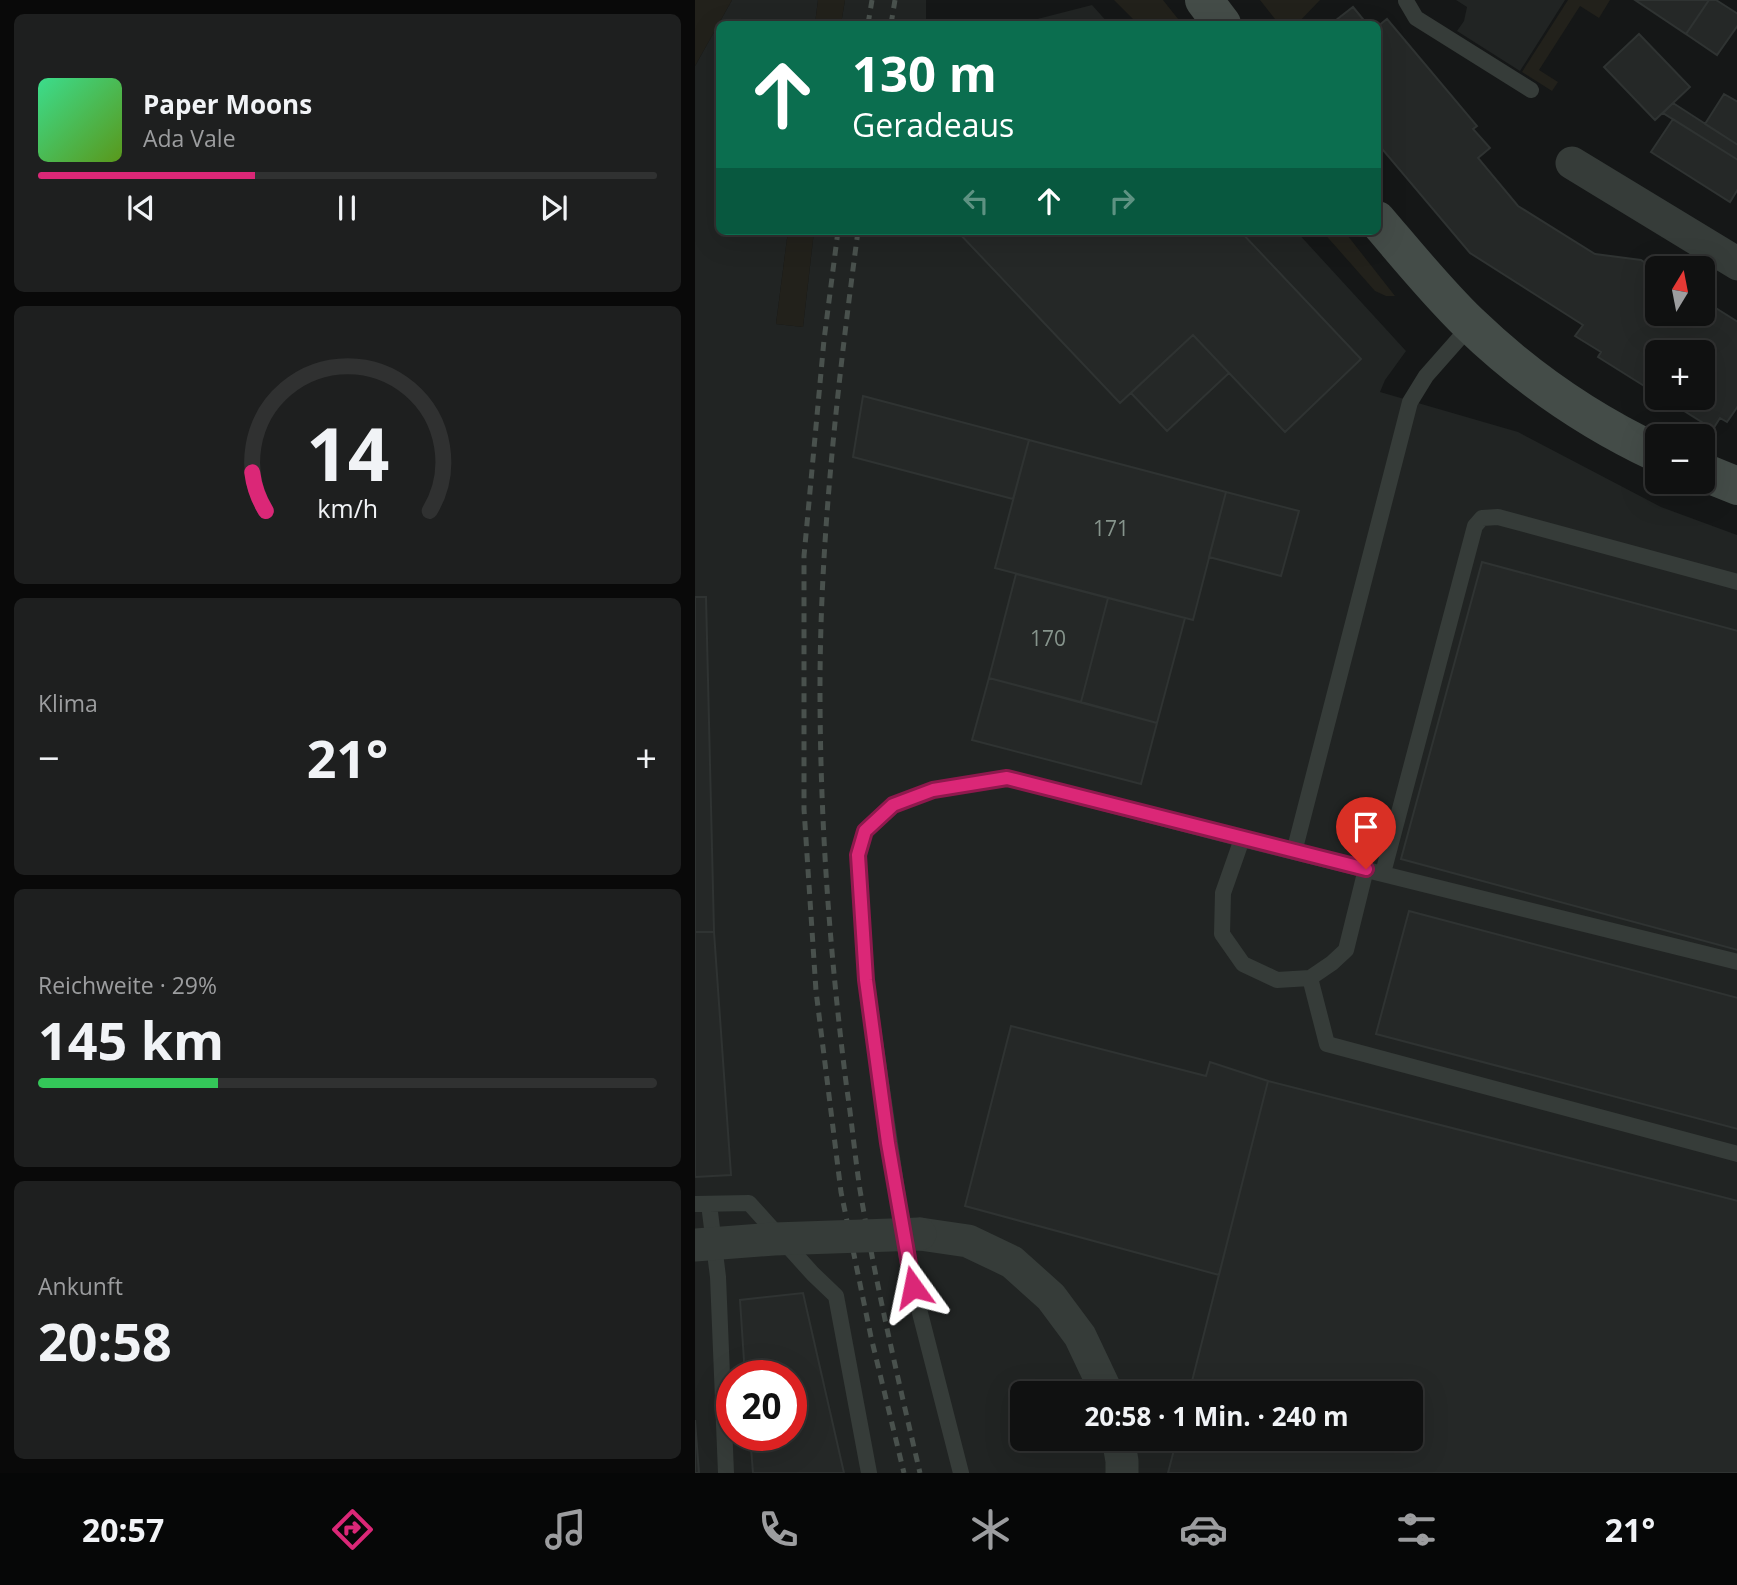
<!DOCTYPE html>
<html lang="de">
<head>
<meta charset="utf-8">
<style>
  :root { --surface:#101111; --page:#1e1f1f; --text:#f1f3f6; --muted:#9c9d9f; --line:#303131; --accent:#db2777 }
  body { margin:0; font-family:"Open Sans",sans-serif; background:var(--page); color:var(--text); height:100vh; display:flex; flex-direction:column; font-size:26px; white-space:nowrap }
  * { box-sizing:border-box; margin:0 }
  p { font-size:23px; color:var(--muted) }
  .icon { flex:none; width:38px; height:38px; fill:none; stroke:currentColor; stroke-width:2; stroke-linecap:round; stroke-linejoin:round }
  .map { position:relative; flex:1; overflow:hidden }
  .sheet { display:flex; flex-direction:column; gap:14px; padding:14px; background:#090909; width:695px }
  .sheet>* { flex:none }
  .top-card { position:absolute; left:21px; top:21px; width:665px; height:214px; border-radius:10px; box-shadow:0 7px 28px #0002,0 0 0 2px var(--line); background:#0b6e4f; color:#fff; overflow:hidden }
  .needle { width:46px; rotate:10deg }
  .fabs { position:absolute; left:950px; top:256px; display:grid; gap:14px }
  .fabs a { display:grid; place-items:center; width:70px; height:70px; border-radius:10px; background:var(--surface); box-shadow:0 7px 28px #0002,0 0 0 2px var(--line); font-size:35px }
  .speed { position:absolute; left:21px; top:1360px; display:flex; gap:14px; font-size:35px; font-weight:700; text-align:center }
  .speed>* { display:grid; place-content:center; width:91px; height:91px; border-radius:50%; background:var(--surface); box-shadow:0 7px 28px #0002,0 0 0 2px var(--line); line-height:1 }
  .speed .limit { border:10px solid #d22; background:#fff; color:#111 }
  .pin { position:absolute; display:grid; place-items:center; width:60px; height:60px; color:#fff; margin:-72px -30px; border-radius:50% 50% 50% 0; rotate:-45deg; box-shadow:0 0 7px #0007 }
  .pin .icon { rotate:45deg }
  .me { position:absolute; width:77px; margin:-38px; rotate:348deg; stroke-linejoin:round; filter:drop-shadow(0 0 5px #0008) }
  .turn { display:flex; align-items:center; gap:24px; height:147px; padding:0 21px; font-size:32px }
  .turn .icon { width:91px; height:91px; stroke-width:2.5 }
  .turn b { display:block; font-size:49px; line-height:60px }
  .lanes { display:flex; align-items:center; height:66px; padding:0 21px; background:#0003; justify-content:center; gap:35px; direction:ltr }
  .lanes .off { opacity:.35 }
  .big { font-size:52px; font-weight:700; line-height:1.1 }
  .sheet .card { flex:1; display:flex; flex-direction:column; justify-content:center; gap:10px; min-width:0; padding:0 24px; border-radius:10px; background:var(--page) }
  .sheet .dial { align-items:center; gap:0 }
  .dial svg { height:182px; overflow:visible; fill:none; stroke:var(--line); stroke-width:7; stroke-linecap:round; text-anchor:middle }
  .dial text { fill:var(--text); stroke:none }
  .song { display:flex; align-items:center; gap:21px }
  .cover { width:84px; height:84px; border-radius:10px; background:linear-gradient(135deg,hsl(150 70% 55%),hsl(90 70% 35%)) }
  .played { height:7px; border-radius:4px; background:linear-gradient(90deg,var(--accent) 35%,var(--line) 35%) }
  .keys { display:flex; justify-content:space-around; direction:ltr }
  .heat { display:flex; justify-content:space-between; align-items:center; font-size:38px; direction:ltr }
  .charge { height:10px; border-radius:5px; background:linear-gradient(90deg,#34c759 29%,var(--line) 0) }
  .trip { position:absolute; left:315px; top:1381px; width:413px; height:70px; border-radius:10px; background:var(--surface); box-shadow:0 7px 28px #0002,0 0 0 2px var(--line); font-weight:700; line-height:70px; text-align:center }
  .menu { display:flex; height:112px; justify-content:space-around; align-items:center; background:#060707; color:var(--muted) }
  .menu .icon { width:49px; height:49px }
  .menu .selected { color:var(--accent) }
  .menu b { font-size:32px; color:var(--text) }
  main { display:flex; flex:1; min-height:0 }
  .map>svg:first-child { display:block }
  .built { fill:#212423; fill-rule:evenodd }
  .green { fill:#22211b }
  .building { fill:#252827; stroke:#2f3332; stroke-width:2 }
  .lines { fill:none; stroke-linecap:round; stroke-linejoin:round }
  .lane { stroke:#363c39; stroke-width:16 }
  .street { stroke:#363c39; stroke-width:33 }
  .secondary { stroke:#444c48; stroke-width:38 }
  .rail { stroke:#49514d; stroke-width:5; stroke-dasharray:9 7; stroke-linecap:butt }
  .street-bridge { stroke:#363c39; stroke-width:33 }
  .route-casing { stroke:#8e194d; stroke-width:18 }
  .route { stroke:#db2777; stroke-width:12 }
  .labels { text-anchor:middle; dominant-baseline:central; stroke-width:7; stroke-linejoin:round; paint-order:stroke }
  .number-label { font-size:21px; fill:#86948c }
</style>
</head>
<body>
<main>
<section class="sheet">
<div class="card">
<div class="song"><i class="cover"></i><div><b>Paper Moons</b><p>Ada Vale</p></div></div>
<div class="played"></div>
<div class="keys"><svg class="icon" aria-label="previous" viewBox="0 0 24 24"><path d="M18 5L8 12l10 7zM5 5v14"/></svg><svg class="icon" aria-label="pause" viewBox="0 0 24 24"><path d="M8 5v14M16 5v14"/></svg><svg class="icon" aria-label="next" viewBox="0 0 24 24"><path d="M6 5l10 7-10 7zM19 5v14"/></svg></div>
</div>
<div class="card dial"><svg viewBox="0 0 100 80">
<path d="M14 69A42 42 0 1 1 86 69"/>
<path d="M14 69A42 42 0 0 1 8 52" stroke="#db2777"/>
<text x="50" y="56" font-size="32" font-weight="700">14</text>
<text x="50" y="72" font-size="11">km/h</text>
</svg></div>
<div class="card"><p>Klima</p>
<div class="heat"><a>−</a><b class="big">21°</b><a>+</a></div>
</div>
<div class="card"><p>Reichweite · 29%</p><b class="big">145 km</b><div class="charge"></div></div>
<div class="card"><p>Ankunft</p><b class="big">20:58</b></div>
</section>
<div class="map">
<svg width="1043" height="1473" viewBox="0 0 1043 1473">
  <rect width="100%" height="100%" fill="#151717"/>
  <path class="built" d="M37,0H123L120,24H24V231H93L81,324L108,327L119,231H601L711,351L690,380L685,392L823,432L966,507L1042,535V1473H0V66ZM37,1376H96V1435H37ZM327,1393H716V1438H327Z
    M150,0H231V24H146Z
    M761,0H870L825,71L762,31L769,21L772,7Z
    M397,5L414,24H323Z"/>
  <path class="green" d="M0,0H37L0,66Z
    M123,0H150L146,24H120Z
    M419,0H468L487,24H443Z
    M565,0H625L602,24H584Z
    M873,0H915L904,18L885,6L844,70L863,82L857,91L827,72Z
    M93,231H119L108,327L81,324Z
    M627,231H649L700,296H691L680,291Z"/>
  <path class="building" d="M940,0H1014L991,34Z
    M1014,0H1021L1043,14V25L1022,55L991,34Z
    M658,7L672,24H636Z
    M692,19L782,126L778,129L795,148L783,158L823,206L900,254L946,260L962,271V313H1008V300L1043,322V406L1032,422L1025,418L1018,429L967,397H1008V352H962V394L903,357L906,352L880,336L888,325L775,253L682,143V27Z
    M944,34L995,87L960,120L909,67Z
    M1029,94L1043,102V145L1010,124Z
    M978,103L1043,145V160L968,113Z
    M978,119L1043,160V189L1035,202L956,152Z
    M262,231H545L666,359L590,432L498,335L425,403Z
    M498,335L534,373L472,431L436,393Z
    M168,396L334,440L318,499L158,457Z
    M334,440L531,492L498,620L300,568Z
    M531,492L604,511L586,576L514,557Z
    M787,562L1043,631V950L706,859Z
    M321,574L413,598L386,702L294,678Z
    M0,597H11L19,932H0Z
    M413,598L490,618L462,723L386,702Z
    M294,678L462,723L446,784L277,740Z
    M714,911L1043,998V1129L681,1034Z
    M0,932H19L36,1175L0,1177Z
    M316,1026L511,1076L515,1062L573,1081L524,1275L270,1206Z
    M573,1081L1043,1201V1473H473L482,1438H716V1393H494Z
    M108,1293L149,1473H58L55,1435H96V1376H50L45,1300Z
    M0,1420L4,1473H0Z"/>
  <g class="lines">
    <path class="lane" d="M711,1L721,18L836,90
      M547,839L528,893L527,934L548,964L582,980L615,978L632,1044L1043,1154
      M599,852L715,402L731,376L776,325
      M688,873L780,526L787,518L803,517L1043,582
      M615,978L637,963L651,950L671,869
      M0,1204L54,1203L118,1274L141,1296L174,1473
      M14,1204L23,1277L31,1473
      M266,1473L213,1266L171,980L163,855L170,831L198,805L238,790L311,778L547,839L1043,962"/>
    <path class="street" d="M877,163L1043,264
      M225,1234L273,1241L317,1262L356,1297L385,1336L412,1393
      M423,1438L427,1461V1473"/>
    <path class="secondary" d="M509,0L527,24
      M682,220C712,255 741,291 774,323C829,376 894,421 962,453
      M1008,472L1043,486"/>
    <path class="rail" d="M173,24L177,0
      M196,24L200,0
      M143,231L129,340L109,556V809L121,991L146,1192L176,1337L209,1473
      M163,231C143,381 125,537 125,689C125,823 135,957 152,1090C157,1123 160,1157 165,1190C181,1285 203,1379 225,1473"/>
    <path class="street-bridge" d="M0,1245L79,1239L225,1234"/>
  </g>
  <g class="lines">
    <defs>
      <path id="route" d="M218,1287L193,1143L171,980L163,855L170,831L198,805L238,790L312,778L671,869"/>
    </defs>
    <use href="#route" class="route-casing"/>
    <use href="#route" class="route"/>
  </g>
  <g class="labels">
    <g class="number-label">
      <text x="416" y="528">171</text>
      <text x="353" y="638">170</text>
    </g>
  </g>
</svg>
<div class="fabs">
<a><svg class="needle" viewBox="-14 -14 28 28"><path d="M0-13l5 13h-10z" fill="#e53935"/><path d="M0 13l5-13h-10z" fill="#9c9d9f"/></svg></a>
<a>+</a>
<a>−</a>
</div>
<div class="speed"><div class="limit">20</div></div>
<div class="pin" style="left:671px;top:869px;background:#d93025"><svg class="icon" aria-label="arrive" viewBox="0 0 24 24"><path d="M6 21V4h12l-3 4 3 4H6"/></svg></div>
<svg class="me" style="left:218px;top:1287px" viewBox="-20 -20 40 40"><path d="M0-17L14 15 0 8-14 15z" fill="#db2777" stroke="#fff" stroke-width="4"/></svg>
<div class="trip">20:58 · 1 Min. · 240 m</div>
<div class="top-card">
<div class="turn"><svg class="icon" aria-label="ahead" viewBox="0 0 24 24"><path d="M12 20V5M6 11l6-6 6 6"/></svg><div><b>130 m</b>Geradeaus</div></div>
<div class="lanes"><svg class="icon off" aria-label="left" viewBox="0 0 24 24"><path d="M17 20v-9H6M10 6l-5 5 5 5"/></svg><svg class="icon" aria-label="ahead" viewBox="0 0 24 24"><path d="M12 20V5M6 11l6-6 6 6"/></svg><svg class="icon off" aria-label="right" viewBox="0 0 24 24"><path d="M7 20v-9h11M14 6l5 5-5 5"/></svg></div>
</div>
</div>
</main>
<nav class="menu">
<b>20:57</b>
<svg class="icon selected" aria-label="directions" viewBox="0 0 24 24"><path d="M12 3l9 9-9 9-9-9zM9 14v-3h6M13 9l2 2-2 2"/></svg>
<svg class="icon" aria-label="music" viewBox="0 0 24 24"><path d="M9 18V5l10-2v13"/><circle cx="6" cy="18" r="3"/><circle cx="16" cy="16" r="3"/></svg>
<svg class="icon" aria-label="phone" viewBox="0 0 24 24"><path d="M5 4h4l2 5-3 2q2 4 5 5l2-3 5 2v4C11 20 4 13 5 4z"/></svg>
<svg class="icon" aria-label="climate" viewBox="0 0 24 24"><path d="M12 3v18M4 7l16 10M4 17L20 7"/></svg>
<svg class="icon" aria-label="car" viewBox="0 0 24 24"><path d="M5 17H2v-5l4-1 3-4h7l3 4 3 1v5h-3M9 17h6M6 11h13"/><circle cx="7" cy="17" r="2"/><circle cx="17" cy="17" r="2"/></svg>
<svg class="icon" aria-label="filters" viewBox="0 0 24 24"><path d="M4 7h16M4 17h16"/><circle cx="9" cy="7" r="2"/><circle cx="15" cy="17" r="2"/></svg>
<b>21°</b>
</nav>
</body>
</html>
